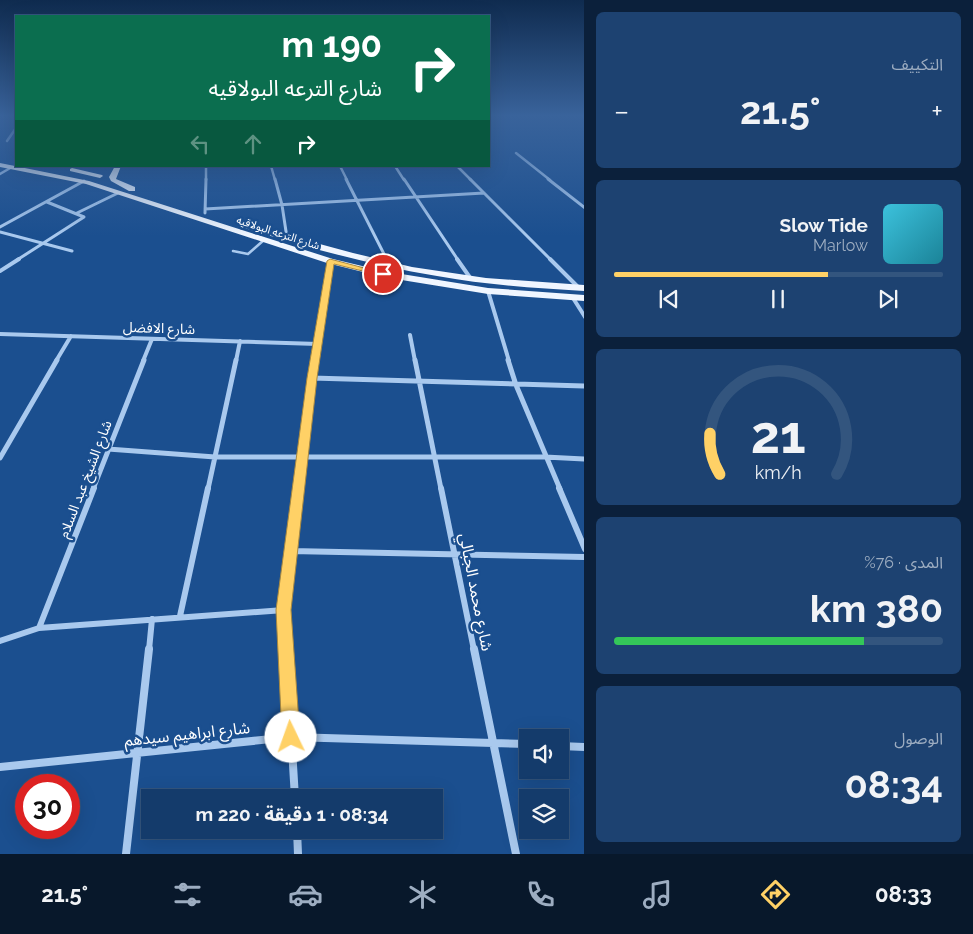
<!DOCTYPE html>
<html lang="ar">
<head>
<meta charset="utf-8">
<style>
  :root { --surface:#143b6b; --page:#1d4271; --text:#f1f3f6; --muted:#9dadc1; --line:#33557e; --accent:#ffd166 }
  body { margin:0; font-family:Raleway,"Noto Sans Arabic",sans-serif; background:var(--page); color:var(--text); direction:rtl; height:100vh; display:flex; flex-direction:column; font-size:19px; white-space:nowrap }
  * { box-sizing:border-box; margin:0 }
  p { font-size:16px; color:var(--muted) }
  .icon { flex:none; width:28px; height:28px; fill:none; stroke:currentColor; stroke-width:2; stroke-linecap:round; stroke-linejoin:round }
  .map { position:relative; flex:1; overflow:hidden; direction:ltr }
  .details { display:flex; flex-direction:column; gap:12px; padding:12px; background:#0b203b; width:389px }
  .details>* { flex:none }
  .guide { position:absolute; left:15px; top:15px; width:475px; height:152px; border-radius:0px; box-shadow:0 5px 20px #0002,0 0 0 1px var(--line); direction:rtl; background:#0b6e4f; color:#fff; overflow:hidden }
  .tools { position:absolute; left:519px; top:729px; display:grid; gap:10px }
  .tools a { display:grid; place-items:center; width:50px; height:50px; border-radius:0px; background:var(--surface); box-shadow:0 5px 20px #0002,0 0 0 1px var(--line); font-size:25px }
  .speed { position:absolute; left:15px; top:774px; display:flex; gap:10px; font-size:25px; font-weight:700; text-align:center }
  .speed>* { display:grid; place-content:center; width:65px; height:65px; border-radius:50%; background:var(--surface); box-shadow:0 5px 20px #0002,0 0 0 1px var(--line); line-height:1 }
  .speed .limit { border:8px solid #d22; background:#fff; color:#111 }
  .pin { position:absolute; display:grid; place-items:center; width:42px; height:42px; color:#fff; margin:-21px; border:2px solid #fff; border-radius:50%; box-shadow:0 1px 5px #0007 }
  .me { position:absolute; width:55px; margin:-28px; rotate:357deg; stroke-linejoin:round; filter:drop-shadow(0 0 4px #0008) }
  .turn { display:flex; align-items:center; gap:18px; height:105px; padding:0 25px; font-size:22px }
  .turn .icon { width:65px; height:65px; stroke-width:2.5 }
  .turn b { display:block; font-size:35px; line-height:42px }
  .lanes { display:flex; align-items:center; height:48px; padding:0 25px; background:#0003; justify-content:center; gap:25px; direction:ltr }
  .lanes .off { opacity:.35 }
  .big { font-size:38px; font-weight:700; line-height:1.1 }
  .details .tile { flex:1; display:flex; flex-direction:column; justify-content:center; gap:8px; min-width:0; padding:0 18px; border-radius:8px; background:var(--page) }
  .details .dial { align-items:center; gap:0 }
  .dial svg { height:130px; overflow:visible; fill:none; stroke:var(--line); stroke-width:7; stroke-linecap:round; text-anchor:middle }
  .dial text { fill:var(--text); stroke:none }
  .song { display:flex; align-items:center; gap:15px }
  .cover { width:60px; height:60px; border-radius:8px; background:linear-gradient(135deg,hsl(190 70% 55%),hsl(190 70% 35%)) }
  .played { height:5px; border-radius:2px; background:linear-gradient(90deg,var(--accent) 65%,var(--line) 65%) }
  .keys { display:flex; justify-content:space-around; direction:ltr }
  .heat { display:flex; justify-content:space-between; align-items:center; font-size:28px; direction:ltr }
  .charge { height:8px; border-radius:4px; background:linear-gradient(90deg,#34c759 76%,var(--line) 0) }
  .trip { position:absolute; left:141px; top:789px; width:302px; height:50px; border-radius:0px; background:var(--surface); box-shadow:0 5px 20px #0002,0 0 0 1px var(--line); font-weight:700; line-height:50px; text-align:center; direction:rtl }
  .tabs { display:flex; height:80px; justify-content:space-around; align-items:center; background:#08182b; color:var(--muted) }
  .tabs .icon { width:35px; height:35px }
  .tabs .on { color:var(--accent) }
  .tabs b { font-size:22px; color:var(--text) }
  main { display:flex; flex:1; min-height:0 }
  .map>svg:first-child { display:block }
  .lines { fill:none; stroke-linecap:round; stroke-linejoin:round }
  .lane { stroke:#a9c9ee; stroke-width:2.5 }
  .street-far5 { stroke:#a9c9ee; stroke-width:2.5 }
  .street-far4 { stroke:#a9c9ee; stroke-width:3 }
  .street-far3 { stroke:#a9c9ee; stroke-width:4 }
  .street-far2 { stroke:#a9c9ee; stroke-width:5 }
  .street-far1 { stroke:#a9c9ee; stroke-width:6 }
  .street { stroke:#a9c9ee; stroke-width:8 }
  .primary { fill:#f0f6ff; fill-rule:evenodd }
  .route { fill:#ffd166; stroke:#a68842 }
  .labels { text-anchor:middle; dominant-baseline:central; stroke-width:5; stroke-linejoin:round; paint-order:stroke }
  .far-street-label { font-size:11px; fill:#fff; stroke:#1b4f8f }
  .street-label { font-size:14px; fill:#fff; stroke:#1b4f8f }
  .near-street-label { font-size:16px; fill:#fff; stroke:#1b4f8f }
</style>
</head>
<body>
<main>
<section class="details">
<div class="tile"><p>التكييف</p>
<div class="heat"><a>−</a><b class="big">21.5°</b><a>+</a></div>
</div>
<div class="tile">
<div class="song"><i class="cover"></i><div><b>Slow Tide</b><p>Marlow</p></div></div>
<div class="played"></div>
<div class="keys"><svg class="icon" aria-label="previous" viewBox="0 0 24 24"><path d="M18 5L8 12l10 7zM5 5v14"/></svg><svg class="icon" aria-label="pause" viewBox="0 0 24 24"><path d="M8 5v14M16 5v14"/></svg><svg class="icon" aria-label="next" viewBox="0 0 24 24"><path d="M6 5l10 7-10 7zM19 5v14"/></svg></div>
</div>
<div class="tile dial"><svg viewBox="0 0 100 80">
<path d="M14 69A42 42 0 1 1 86 69"/>
<path d="M14 69A42 42 0 0 1 8 44" stroke="#ffd166"/>
<text x="50" y="56" font-size="32" font-weight="700">21</text>
<text x="50" y="72" font-size="11">km/h</text>
</svg></div>
<div class="tile"><p>المدى · 76%</p><b class="big">380 km</b><div class="charge"></div></div>
<div class="tile"><p>الوصول</p><b class="big">08:34</b></div>
</section>
<div class="map">
<svg width="585" height="854" viewBox="0 0 585 854">
  <rect width="100%" height="100%" fill="#1b4f8f"/>
  <g class="lines">
    <path class="lane" d="M233,251L248,254L264,240"/>
    <path class="street-far5" d="M7,141L16,128
      M516,153L550,180
      M271,166L275,180
      M340,166L347,180
      M395,166L404,180
      M457,166L471,180
      M0,174L12,167
      M206,180V166"/>
    <path class="street-far4" d="M275,179L282,205L287,238
      M346,179L387,260
      M404,179L458,260
      M470,179L551,260
      M548,179L585,208
      M205,209L484,193
      M77,213L118,193
      M205,213L206,179
      M0,227L84,181
      M0,232L72,251
      M17,260L84,217L47,202"/>
    <path class="street-far3" d="M386,259L389,264
      M457,259L471,279
      M550,259L579,288
      M0,271L19,259
      M488,291L509,361
      M573,298L585,317
      M0,334L318,344
      M410,335L415,361
      M56,361L71,336
      M143,361L152,339
      M236,361L240,341
      M315,361L330,261"/>
    <path class="street-far2" d="M415,360L441,489
      M508,360L516,385L560,489
      M312,378L585,386
      M108,449L215,457H545L585,459
      M0,458L57,360
      M93,489L144,360
      M208,489L236,360
      M299,489L315,360"/>
    <path class="street-far1" d="M441,488L474,650
      M559,488L585,549
      M291,551L585,557
      M180,616L208,488
      M39,628L94,488
      M0,641L39,628L284,610
      M149,650L152,619
      M286,650L284,610L299,488"/>
    <path class="street" d="M286,649L295,798
      M474,649L516,854
      M560,746L585,747
      M0,767L291,737L528,744
      M297,830L298,854
      M126,854L149,649"/>
    <path class="primary" d="M0,163L89,181L333,259L383,271L488,288L585,295V301L488,294L383,277L327,263L86,184L0,167Z
      M115,166H121L116,179L135,187V191H129L111,181L109,177Z
      M72,168L102,175L103,176L100,178L70,171V169Z
      M238,222L353,253L412,267L486,278L585,285V291C535,288 486,285 437,276C369,265 303,246 238,226Z"/>
  </g>
  <linearGradient id="sky" x2="0" y2="1"><stop stop-color="#0f2b4f"/><stop offset="0.49" stop-color="#39639b"/><stop offset="1" stop-color="#39639b" stop-opacity="0"/></linearGradient>
  <rect width="585" height="236" fill="url(#sky)"/>
  <path class="route" d="M330,259L387,274L383,276L334,264L317,378L291,610L300,737L297,744L291,746L285,744L282,737L276,610L307,378L327,261Z"/>
  <g class="labels">
    <g class="far-street-label">
      <text transform="translate(278 233) rotate(18)">شارع الترعه البولاقيه</text>
    </g>
    <g class="street-label">
      <text transform="translate(159 328) rotate(2)">شارع الافضل</text>
      <text transform="translate(85 479) rotate(-69)">شارع الشيخ عبد السلام</text>
    </g>
    <g class="near-street-label">
      <text transform="translate(476 592) rotate(79)">شارع محمد الجبالي</text>
      <text transform="translate(187 734) rotate(-6)">شارع ابراهيم سيدهم</text>
    </g>
  </g>
</svg>
<div class="tools">
<a><svg class="icon" aria-label="sound" viewBox="0 0 24 24"><path d="M4 9h4l5-4v14l-5-4H4zM17 9q2 3 0 6"/></svg></a>
<a><svg class="icon" aria-label="layers" viewBox="0 0 24 24"><path d="M12 4l9 5-9 5-9-5zM3 14l9 5 9-5"/></svg></a>
</div>
<div class="speed"><div class="limit">30</div></div>
<div class="pin" style="left:383px;top:274px;background:#d93025"><svg class="icon" aria-label="arrive" viewBox="0 0 24 24"><path d="M6 21V4h12l-3 4 3 4H6"/></svg></div>
<svg class="me" style="left:291px;top:737px" viewBox="-20 -20 40 40"><circle r="19" fill="#fff"/><path d="M0-13L10 11 0 6-10 11z" fill="#ffd166"/></svg>
<div class="trip">08:34 · 1 دقيقة · 220 m</div>
<div class="guide">
<div class="turn"><svg class="icon" aria-label="right" viewBox="0 0 24 24"><path d="M7 20v-9h11M14 6l5 5-5 5"/></svg><div><b>190 m</b>شارع الترعه البولاقيه</div></div>
<div class="lanes"><svg class="icon off" aria-label="left" viewBox="0 0 24 24"><path d="M17 20v-9H6M10 6l-5 5 5 5"/></svg><svg class="icon off" aria-label="ahead" viewBox="0 0 24 24"><path d="M12 20V5M6 11l6-6 6 6"/></svg><svg class="icon" aria-label="right" viewBox="0 0 24 24"><path d="M7 20v-9h11M14 6l5 5-5 5"/></svg></div>
</div>
</div>
</main>
<nav class="tabs">
<b>08:33</b>
<svg class="icon on" aria-label="directions" viewBox="0 0 24 24"><path d="M12 3l9 9-9 9-9-9zM9 14v-3h6M13 9l2 2-2 2"/></svg>
<svg class="icon" aria-label="music" viewBox="0 0 24 24"><path d="M9 18V5l10-2v13"/><circle cx="6" cy="18" r="3"/><circle cx="16" cy="16" r="3"/></svg>
<svg class="icon" aria-label="phone" viewBox="0 0 24 24"><path d="M5 4h4l2 5-3 2q2 4 5 5l2-3 5 2v4C11 20 4 13 5 4z"/></svg>
<svg class="icon" aria-label="climate" viewBox="0 0 24 24"><path d="M12 3v18M4 7l16 10M4 17L20 7"/></svg>
<svg class="icon" aria-label="car" viewBox="0 0 24 24"><path d="M5 17H2v-5l4-1 3-4h7l3 4 3 1v5h-3M9 17h6M6 11h13"/><circle cx="7" cy="17" r="2"/><circle cx="17" cy="17" r="2"/></svg>
<svg class="icon" aria-label="filters" viewBox="0 0 24 24"><path d="M4 7h16M4 17h16"/><circle cx="9" cy="7" r="2"/><circle cx="15" cy="17" r="2"/></svg>
<b>21.5°</b>
</nav>
</body>
</html>
